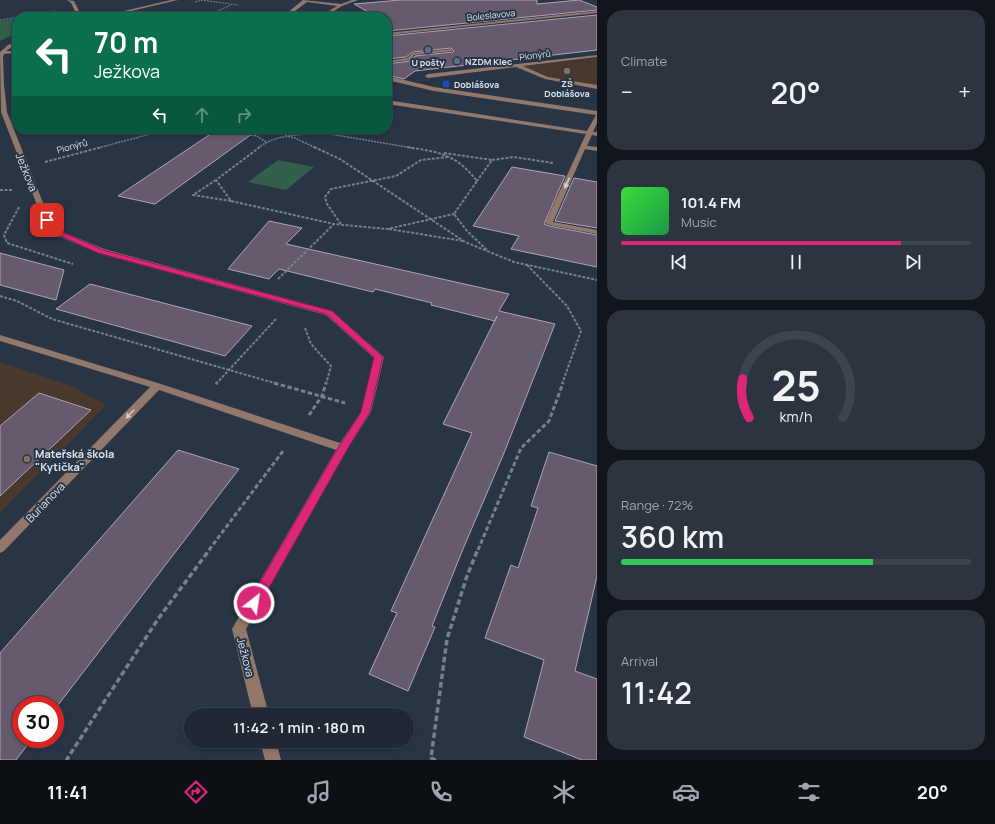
<!DOCTYPE html>
<html lang="en">
<head>
<meta charset="utf-8">
<style>
  :root { --surface:#1f2834; --page:#2c3440; --text:#f1f3f6; --muted:#a1a6ac; --line:#3c444f; --accent:#db2777 }
  body { margin:0; font-family:Manrope,sans-serif; background:var(--page); color:var(--text); height:100vh; display:flex; flex-direction:column; font-size:15px; white-space:nowrap }
  * { box-sizing:border-box; margin:0 }
  p { font-size:13px; color:var(--muted) }
  .icon { flex:none; width:22px; height:22px; fill:none; stroke:currentColor; stroke-width:2; stroke-linecap:round; stroke-linejoin:round }
  .map { position:relative; flex:1; overflow:hidden }
  .panel { display:flex; flex-direction:column; gap:10px; padding:10px; background:#11161d; width:398px }
  .panel>* { flex:none }
  .banner { position:absolute; left:12px; top:12px; width:380px; height:122px; border-radius:16px; box-shadow:0 2px 6px #0003,0 0 0 1px var(--line); background:#0b6e4f; color:#fff; overflow:hidden }
  .speed { position:absolute; left:12px; top:696px; display:flex; gap:8px; font-size:20px; font-weight:700; text-align:center }
  .speed>* { display:grid; place-content:center; width:52px; height:52px; border-radius:50%; background:var(--surface); box-shadow:0 2px 6px #0003,0 0 0 1px var(--line); line-height:1 }
  .speed .limit { border:6px solid #d22; background:#fff; color:#111 }
  .pin { position:absolute; display:grid; place-items:center; width:34px; height:34px; color:#fff; margin:-17px; border-radius:8px; box-shadow:0 2px 6px #0006 }
  .me { position:absolute; width:44px; margin:-22px; rotate:30deg; stroke-linejoin:round; filter:drop-shadow(0 0 3px #0008) }
  .turn { display:flex; align-items:center; gap:14px; height:84px; padding:0 16px; font-size:18px }
  .turn .icon { width:52px; height:52px; stroke-width:2.5 }
  .turn b { display:block; font-size:28px; line-height:34px }
  .lanes { display:flex; align-items:center; height:38px; padding:0 16px; background:#0003; justify-content:center; gap:20px; direction:ltr }
  .lanes .off { opacity:.35 }
  .big { font-size:30px; font-weight:600; line-height:1.1 }
  .panel .tile { flex:1; display:flex; flex-direction:column; justify-content:center; gap:6px; min-width:0; padding:0 14px; border-radius:16px; background:var(--page) }
  .panel .dial { align-items:center; gap:0 }
  .dial svg { height:104px; overflow:visible; fill:none; stroke:var(--line); stroke-width:7; stroke-linecap:round; text-anchor:middle }
  .dial text { fill:var(--text); stroke:none }
  .song { display:flex; align-items:center; gap:12px }
  .cover { width:48px; height:48px; border-radius:6px; background:linear-gradient(135deg,hsl(120 70% 55%),hsl(140 70% 35%)) }
  .played { height:4px; border-radius:2px; background:linear-gradient(90deg,var(--accent) 80%,var(--line) 80%) }
  .keys { display:flex; justify-content:space-around; direction:ltr }
  .heat { display:flex; justify-content:space-between; align-items:center; font-size:22px; direction:ltr }
  .charge { height:6px; border-radius:3px; background:linear-gradient(90deg,#34c759 72%,var(--line) 0) }
  .trip { position:absolute; left:184px; top:708px; width:230px; height:40px; border-radius:20px; background:var(--surface); box-shadow:0 2px 6px #0003,0 0 0 1px var(--line); font-weight:600; line-height:40px; text-align:center }
  .dock { display:flex; height:64px; justify-content:space-around; align-items:center; background:#0c1015; color:var(--muted) }
  .dock .icon { width:28px; height:28px }
  .dock .selected { color:var(--accent) }
  .dock b { font-size:18px; color:var(--text) }
  main { display:flex; flex:1; min-height:0 }
  .map>svg:first-child { display:block }
  .education { fill:#49382d }
  .green { fill:#345f4a }
  .building { fill:#655b6d; stroke:#afa3b8 }
  .lines { fill:none; stroke-linecap:round; stroke-linejoin:round }
  .path-far4 { stroke:#77818e; stroke-width:1; stroke-dasharray:2 1; stroke-linecap:butt }
  .path-far3 { stroke:#77818e; stroke-width:1.5; stroke-dasharray:2 1; stroke-linecap:butt }
  .path-far2 { stroke:#77818e; stroke-width:2; stroke-dasharray:3 1.5; stroke-linecap:butt }
  .path-far1 { stroke:#77818e; stroke-width:3; stroke-dasharray:4.5 2.5; stroke-linecap:butt }
  .path { stroke:#77818e; stroke-width:3.5; stroke-dasharray:5.5 3; stroke-linecap:butt }
  .minor { fill:#92786a; fill-rule:evenodd }
  .oneway { fill:#ccced3 }
  .route { fill:#db2777; stroke:#8e194d }
  .service-dot { fill:#5c6f8a; stroke:#293545; stroke-width:1.5 }
  .education-dot { fill:#8d6e63; stroke:#293545; stroke-width:1.5 }
  .transit-dot { fill:#1a4fb4; stroke:#293545; stroke-width:1.5 }
  .labels { text-anchor:middle; dominant-baseline:central; stroke-width:4; stroke-linejoin:round; paint-order:stroke }
  .far-street-label { font-size:9px; fill:#dbe3ed; stroke:#293545 }
  .far-poi-label { font-size:9px; font-weight:bold; fill:#dbe3ed; stroke:#293545; text-anchor:start }
  .street-label { font-size:11px; fill:#dbe3ed; stroke:#293545 }
  .poi-label { font-size:11px; font-weight:bold; fill:#dbe3ed; stroke:#293545; text-anchor:start }
</style>
</head>
<body>
<main>
<div class="map">
<svg width="597" height="760" viewBox="0 0 597 760">
  <rect width="100%" height="100%" fill="#293545"/>
  <path class="education" d="M597,58V86L550,77L523,66Z
    M0,362L72,386L106,405L0,513Z"/>
  <path class="green" d="M17,18V33L0,41V21Z
    M278,160L314,167L286,190L248,182Z"/>
  <path class="building" d="M401,0H537V4L579,0L597,7V10L387,31V17H377L354,4Z
    M597,15V50L415,71L404,79L387,75V64L411,61L415,56L453,52L454,51L451,48L413,52L406,57L387,59V36Z
    M218,129H255L256,131L155,204L118,196Z
    M512,167L565,176L544,224L549,226L597,235V267L511,249L519,236L473,226Z
    M574,178L597,182V228L555,221Z
    M269,221L302,228L286,244L509,294L499,311L555,324L504,453L463,549L432,626L435,627L408,691L369,674L397,613L391,611L472,433L443,424L497,316L495,321L431,305L432,303L375,289L373,292L279,269L269,279L228,269Z
    M0,253L64,270L56,300L0,285Z
    M90,284L252,326L225,356L56,309Z
    M39,393L91,410L0,496V426Z
    M178,450L239,469L55,709V705H21V739H32L16,760H0V653Z
    M549,452L597,466V576L575,671L597,679V760H582L524,737L544,660L485,638L511,565L518,568L538,508L531,506Z"/>
  <g class="lines">
    <path class="path-far4" d="M201,0L238,5
      M195,2L202,0
      M186,16L197,17
      M204,17L231,5
      M0,20L55,11"/>
    <path class="path-far3" d="M286,129V136L295,138L316,148
      M300,129L413,148
      M251,135L257,136L266,142
      M98,148L169,129
      M258,148C276,134 300,135 322,133"/>
    <path class="path-far2" d="M260,147L216,180L231,201L334,224
      M314,147L340,159L465,242L514,262L597,280
      M407,147C439,152 456,154 477,181L454,214L467,231L487,250
      M444,153L492,160L477,181
      M492,160L514,157L553,163
      M45,162L102,147
      M216,180L193,195L231,201
      M0,190H12
      M19,207L4,235L7,243L73,264
      M341,224L327,204L325,197L331,189L396,176L421,160L448,157
      M389,229L463,241
      M527,265L567,306L581,331L562,384
      M278,279L334,224L387,229L454,214
      M0,296L17,301L52,319L278,384
      M305,328L311,344L331,366L326,384
      M216,384L276,319"/>
    <path class="path-far1" d="M274,383L345,403
      M216,384L217,383
      M309,415L322,396L326,383
      M209,550L283,451
      M478,550L521,448L549,421L563,383"/>
    <path class="path" d="M69,760L67,759L158,619L210,549
      M436,760L431,758L447,639L467,576L478,549"/>
    <path class="minor" d="M67,0L74,1L82,17H78L71,3Z
      M171,0H178L106,17H98Z
      M303,0L341,4L352,0H358L342,6L324,17H319L337,6L307,2L287,17H282Z
      M597,11V13L387,35V33Z
      M17,41V44L6,51H17V53L4,54L3,57L4,85L7,112L53,228L104,249L332,311L384,357L371,412L348,448L246,629L269,715H253L232,629L336,450L159,390L4,551L0,553V540L150,387L0,341V335L161,384L340,443L361,412L374,358L326,315L98,253L47,231L1,112L0,52L8,45Z
      M451,49L453,51L414,55L411,60L387,63V61L407,58L413,53Z
      M597,55V57L523,66L548,77L597,85V89L545,79L516,67L428,78L425,76L428,74Z
      M387,76L434,87L597,111V123L593,132H597V136L592,135L587,146L597,147V151L585,149L553,222L597,230V234L549,225L545,223L586,134L387,104V100L587,131L596,115L434,91L387,80Z
      M260,741H276L281,760H265Z"/>
  </g>
  <defs><path id="oneway-solid" d="M-6-.8H1V-3.2L6.5 0L1 3.2V.8H-6Z"/></defs>
  <g class="oneway">
    <use href="#oneway-solid" transform="translate(567 183) rotate(115)"/>
    <use href="#oneway-solid" transform="translate(130 414) rotate(134)"/>
  </g>
  <path class="route" d="M45,219H49L53,228L103,250L332,311L383,357L370,412L348,448L258,607L254,608L249,607L248,603L338,448L361,412L374,357L326,314L98,253L48,230L44,220Z"/>
  <g class="service-dot">
    <circle cx="428" cy="50" r="4"/>
    <circle cx="457" cy="61" r="4"/>
  </g>
  <g class="education-dot">
    <circle cx="567" cy="71" r="4"/>
    <circle cx="27" cy="459" r="4"/>
  </g>
  <rect class="transit-dot" x="442" y="80" width="8" height="8" rx="2"/>
  <g class="labels">
    <g class="far-street-label">
      <text transform="translate(491 15) rotate(-6)">Boleslavova</text>
      <text transform="translate(535 55) rotate(-7)">Pionýrů</text>
      <text transform="translate(72 146) rotate(-15)">Pionýrů</text>
    </g>
    <g class="far-poi-label">
      <text x="465" y="61">NZDM Klec</text>
      <text x="428" y="62" text-anchor="middle">U pošty</text>
      <text x="567" y="83" text-anchor="middle">ZŠ<tspan x="567" dy="10">Dobiášova</tspan></text>
      <text x="454" y="84">Dobiášova</text>
    </g>
    <g class="street-label">
      <text transform="translate(27 172) rotate(68)">Ježkova</text>
      <text transform="translate(45 502) rotate(-46)">Burianova</text>
      <text transform="translate(246 657) rotate(75)">Ježkova</text>
    </g>
    <g class="poi-label">
      <text x="35" y="453">Mateřská škola<tspan x="35" dy="13">"Kytička"</tspan></text>
    </g>
  </g>
</svg>
<div class="speed"><div class="limit">30</div></div>
<div class="pin" style="left:47px;top:220px;background:#d93025"><svg class="icon" aria-label="arrive" viewBox="0 0 24 24"><path d="M6 21V4h12l-3 4 3 4H6"/></svg></div>
<svg class="me" style="left:254px;top:603px" viewBox="-20 -20 40 40"><circle r="17" fill="#db2777" stroke="#fff" stroke-width="3"/><path d="M0-11L8 9 0 5-8 9z" fill="#fff"/></svg>
<div class="trip">11:42 · 1 min · 180 m</div>
<div class="banner">
<div class="turn"><svg class="icon" aria-label="left" viewBox="0 0 24 24"><path d="M17 20v-9H6M10 6l-5 5 5 5"/></svg><div><b>70 m</b>Ježkova</div></div>
<div class="lanes"><svg class="icon" aria-label="left" viewBox="0 0 24 24"><path d="M17 20v-9H6M10 6l-5 5 5 5"/></svg><svg class="icon off" aria-label="ahead" viewBox="0 0 24 24"><path d="M12 20V5M6 11l6-6 6 6"/></svg><svg class="icon off" aria-label="right" viewBox="0 0 24 24"><path d="M7 20v-9h11M14 6l5 5-5 5"/></svg></div>
</div>
</div>
<section class="panel">
<div class="tile"><p>Climate</p>
<div class="heat"><a>−</a><b class="big">20°</b><a>+</a></div>
</div>
<div class="tile">
<div class="song"><i class="cover"></i><div><b>101.4 FM</b><p>Music</p></div></div>
<div class="played"></div>
<div class="keys"><svg class="icon" aria-label="previous" viewBox="0 0 24 24"><path d="M18 5L8 12l10 7zM5 5v14"/></svg><svg class="icon" aria-label="pause" viewBox="0 0 24 24"><path d="M8 5v14M16 5v14"/></svg><svg class="icon" aria-label="next" viewBox="0 0 24 24"><path d="M6 5l10 7-10 7zM19 5v14"/></svg></div>
</div>
<div class="tile dial"><svg viewBox="0 0 100 80">
<path d="M14 69A42 42 0 1 1 86 69"/>
<path d="M14 69A42 42 0 0 1 9 39" stroke="#db2777"/>
<text x="50" y="56" font-size="32" font-weight="700">25</text>
<text x="50" y="72" font-size="11">km/h</text>
</svg></div>
<div class="tile"><p>Range · 72%</p><b class="big">360 km</b><div class="charge"></div></div>
<div class="tile"><p>Arrival</p><b class="big">11:42</b></div>
</section>
</main>
<nav class="dock">
<b>11:41</b>
<svg class="icon selected" aria-label="directions" viewBox="0 0 24 24"><path d="M12 3l9 9-9 9-9-9zM9 14v-3h6M13 9l2 2-2 2"/></svg>
<svg class="icon" aria-label="music" viewBox="0 0 24 24"><path d="M9 18V5l10-2v13"/><circle cx="6" cy="18" r="3"/><circle cx="16" cy="16" r="3"/></svg>
<svg class="icon" aria-label="phone" viewBox="0 0 24 24"><path d="M5 4h4l2 5-3 2q2 4 5 5l2-3 5 2v4C11 20 4 13 5 4z"/></svg>
<svg class="icon" aria-label="climate" viewBox="0 0 24 24"><path d="M12 3v18M4 7l16 10M4 17L20 7"/></svg>
<svg class="icon" aria-label="car" viewBox="0 0 24 24"><path d="M5 17H2v-5l4-1 3-4h7l3 4 3 1v5h-3M9 17h6M6 11h13"/><circle cx="7" cy="17" r="2"/><circle cx="17" cy="17" r="2"/></svg>
<svg class="icon" aria-label="filters" viewBox="0 0 24 24"><path d="M4 7h16M4 17h16"/><circle cx="9" cy="7" r="2"/><circle cx="15" cy="17" r="2"/></svg>
<b>20°</b>
</nav>
</body>
</html>
